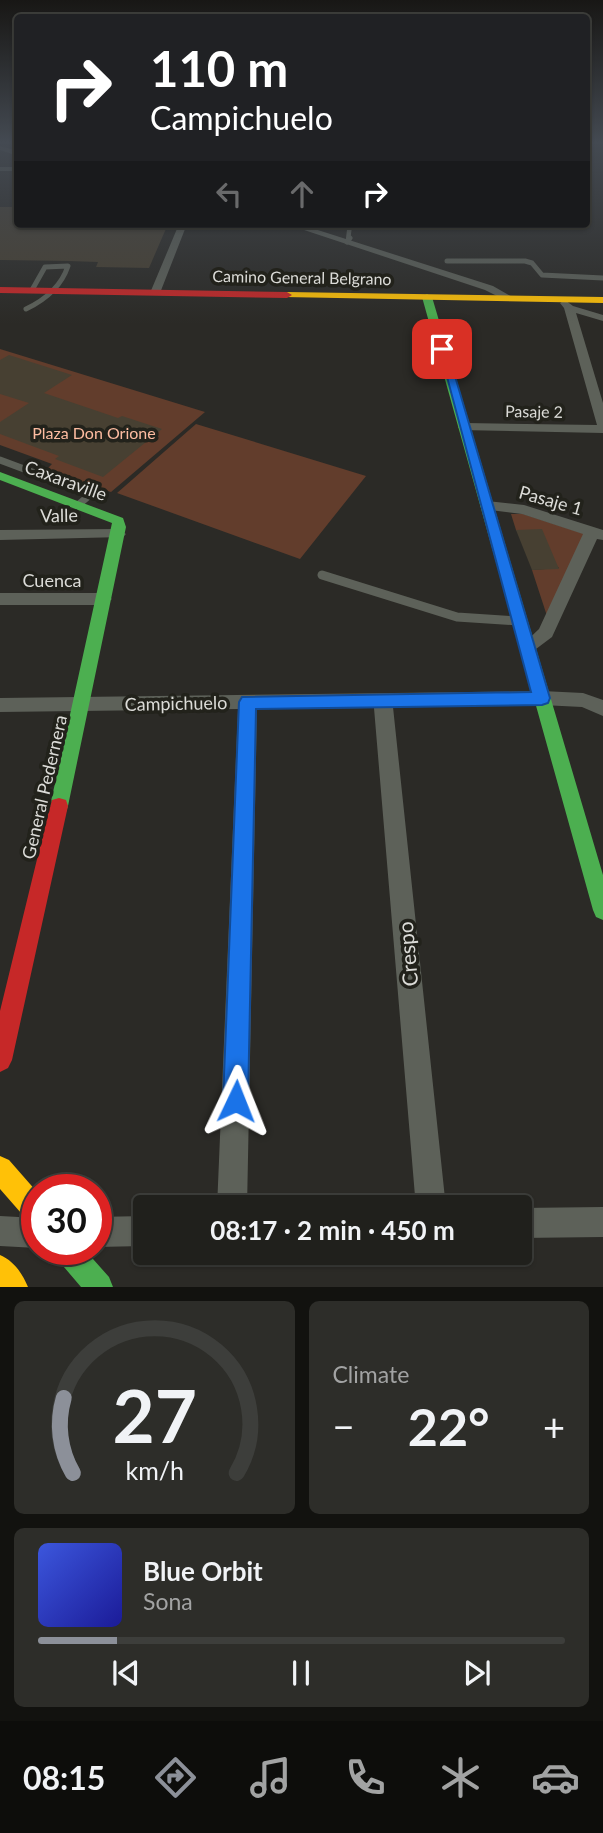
<!DOCTYPE html>
<html lang="en">
<head>
<meta charset="utf-8">
<style>
  :root { --surface:#20201c; --page:#2d2d29; --text:#f1f3f6; --muted:#a2a3a3; --line:#3d3e3b; --accent:#8c9099 }
  body { margin:0; font-family:Lato,sans-serif; background:var(--page); color:var(--text); height:100vh; display:flex; flex-direction:column; font-size:26px; white-space:nowrap }
  * { box-sizing:border-box; margin:0 }
  p { font-size:23px; color:var(--muted) }
  .icon { flex:none; width:38px; height:38px; fill:none; stroke:currentColor; stroke-width:2; stroke-linecap:round; stroke-linejoin:round }
  .map { position:relative; height:1287px; overflow:hidden }
  .side { display:flex; flex-direction:column; gap:14px; padding:14px; background:#12120f; flex:1 }
  .side>* { flex:none }
  .banner { position:absolute; left:14px; top:14px; width:576px; height:214px; border-radius:7px; box-shadow:0 2px 5px #0004,0 0 0 2px var(--line); background:#202124; color:#fff; overflow:hidden }
  .speed { position:absolute; left:21px; top:1174px; display:flex; gap:14px; font-size:35px; font-weight:700; text-align:center }
  .speed>* { display:grid; place-content:center; width:91px; height:91px; border-radius:50%; background:var(--surface); box-shadow:0 2px 5px #0004,0 0 0 2px var(--line); line-height:1 }
  .speed .limit { border:10px solid #d22; background:#fff; color:#111 }
  .pin { position:absolute; display:grid; place-items:center; width:60px; height:60px; color:#fff; margin:-30px; border-radius:14px; box-shadow:0 4px 10px #0006 }
  .me { position:absolute; width:77px; margin:-38px; rotate:2deg; stroke-linejoin:round; filter:drop-shadow(0 0 5px #0008) }
  .turn { display:flex; align-items:center; gap:24px; height:147px; padding:0 21px; font-size:32px }
  .turn .icon { width:91px; height:91px; stroke-width:2.5 }
  .turn b { display:block; font-size:49px; line-height:60px }
  .lanes { display:flex; align-items:center; height:66px; padding:0 21px; background:#0003; justify-content:center; gap:35px; direction:ltr }
  .lanes .off { opacity:.35 }
  .big { font-size:52px; font-weight:700; line-height:1.1 }
  .side .tile { flex:1; display:flex; flex-direction:column; justify-content:center; gap:10px; min-width:0; padding:0 24px; border-radius:10px; background:var(--page) }
  .side .dial { align-items:center; gap:0 }
  .dial svg { height:182px; overflow:visible; fill:none; stroke:var(--line); stroke-width:7; stroke-linecap:round; text-anchor:middle }
  .dial text { fill:var(--text); stroke:none }
  .song { display:flex; align-items:center; gap:21px }
  .cover { width:84px; height:84px; border-radius:10px; background:linear-gradient(135deg,hsl(230 70% 55%),hsl(240 70% 35%)) }
  .played { height:7px; border-radius:4px; background:linear-gradient(90deg,var(--accent) 15%,var(--line) 15%) }
  .keys { display:flex; justify-content:space-around; direction:ltr }
  .heat { display:flex; justify-content:space-between; align-items:center; font-size:38px; direction:ltr }
  .side .tiles { flex:1; display:grid; gap:14px; grid-template-columns:1fr 1fr }
  .tile:last-child { grid-column:span 2 }
  .trip { position:absolute; left:133px; top:1195px; width:399px; height:70px; border-radius:7px; background:var(--surface); box-shadow:0 2px 5px #0004,0 0 0 2px var(--line); font-weight:700; line-height:70px; text-align:center }
  .menu { display:flex; height:112px; justify-content:space-around; align-items:center; background:#0d0d0b; color:var(--muted) }
  .menu .icon { width:49px; height:49px }
  .menu .selected { color:var(--accent) }
  .menu b { font-size:32px; color:var(--text) }
  .map>svg:first-child { display:block }
  .green { fill:#623d2c }
  .building { fill:#474032 }
  .lines { fill:none; stroke-linecap:round; stroke-linejoin:round }
  .lane-far3 { stroke:#5d6159; stroke-width:4.5 }
  .lane-far2 { stroke:#5d6159; stroke-width:5 }
  .lane-far1 { stroke:#5d6159; stroke-width:7 }
  .lane { stroke:#5d6159; stroke-width:9 }
  .street { fill:#5d6159; fill-rule:evenodd }
  .fast { fill:#4caf50; fill-rule:evenodd }
  .slow { fill:#ffc107; fill-rule:evenodd }
  .jam { fill:#c62828; fill-rule:evenodd }
  .route { fill:#1a73e8; stroke:#114b97; stroke-width:2 }
  .labels { text-anchor:middle; dominant-baseline:central; stroke-width:7; stroke-linejoin:round; paint-order:stroke }
  .far-street-label { font-size:16px; fill:#dbdbd7; stroke:#22221b }
  .far-park-label { font-size:16px; fill:#fdbca1; stroke:#22221b }
  .street-label { font-size:18px; fill:#dbdbd7; stroke:#22221b }
  .near-street-label { font-size:21px; fill:#dbdbd7; stroke:#22221b }
</style>
</head>
<body>
<div class="map">
<svg width="603" height="1287" viewBox="0 0 603 1287">
  <rect width="100%" height="100%" fill="#2b2a26"/>
  <path class="green" d="M0,349L205,412L111,492L46,470L52,464L0,445Z
    M196,424L366,476L300,559L117,493Z
    M511,514H523L585,534L547,616L532,570L559,568L516,530Z"/>
  <path class="building" d="M0,207H18V224H168L149,268L96,267L98,262L68,261L0,260Z
    M9,355L72,375L44,393L118,418L122,416L162,429L103,477L55,459L59,456L0,434V422L29,403L0,394V360Z
    M542,529L559,569L532,570L516,530Z"/>
  <g class="lines">
    <path class="lane-far3" d="M240,224L250,227
      M348,240L350,224"/>
    <path class="lane-far2" d="M347,242L350,238
      M447,261H525L532,263L542,275L603,278
      M26,309C45,300 61,287 68,266L45,267L32,290"/>
    <path class="lane-far1" d="M0,460L91,494L78,505"/>
    <path class="lane" d="M322,575L457,617L518,621"/>
    <path class="street" d="M0,146L18,151V156L0,150Z
      M0,167H18V171H0Z
      M179,224H187L160,293L151,295L150,293Z
      M286,224H299L493,286L514,298L505,300L485,290Z
      M565,300L573,306L603,315V321L576,313L603,403V433L460,430L458,427L465,423L597,425L564,308L560,303Z
      M487,501L524,505L603,530V540L597,539L552,637L528,655L522,653L519,648L539,629L583,534L522,514L482,509L480,506L482,503Z
      M118,529L126,534L123,537L0,540V530Z
      M0,593H104L112,599L104,605H0Z
      M542,691L583,693L603,700V716L582,707L542,705L393,707L446,1208H416L374,708L257,709L247,1208H217L238,709L0,712V698Z
      M603,1207V1237L520,1238V1208Z
      M0,1216L37,1218V1248L0,1246Z
      M145,1216V1246L96,1247V1217Z"/>
    <path class="fast" d="M427,294L432,297L603,875V920L596,917L593,910L422,297Z
      M0,472L123,518L126,527L68,806L66,812L59,814L52,812L50,806L112,523L0,480Z
      M54,1250H85L109,1277L113,1287H81L58,1260Z"/>
    <path class="slow" d="M287,292L603,297V303L284,297V293Z
      M0,1156L9,1160L37,1192V1225L28,1221L0,1189Z
      M0,1255C14,1261 22,1273 28,1287H0Z"/>
    <path class="jam" d="M0,287L287,292L292,295L287,298L0,293Z
      M59,798L66,800L68,806L12,1060L8,1068L0,1072V1011L50,806L52,800Z"/>
  </g>
  <linearGradient id="sky" x2="0" y2="1"><stop stop-color="#181715"/><stop offset="0.44" stop-color="#444a52"/><stop offset="1" stop-color="#444a52" stop-opacity="0"/></linearGradient>
  <rect width="603" height="324" fill="url(#sky)"/>
  <path class="route" d="M439,347L447,349L550,698L548,703L542,705L256,709L248,1101L244,1110L236,1113L227,1110L223,1101L239,702L242,697L531,692Z"/>
  <g class="labels">
    <g class="far-street-label">
      <text transform="translate(302 277) rotate(1)">Camino General Belgrano</text>
      <text transform="translate(534 411) rotate(1)">Pasaje 2</text>
    </g>
    <g class="far-park-label">
      <text x="94" y="432">Plaza Don Orione</text>
    </g>
    <g class="street-label">
      <text transform="translate(66 480) rotate(20)">Caxaraville</text>
      <text transform="translate(551 500) rotate(16)">Pasaje 1</text>
      <text transform="translate(59 515) rotate(-1)">Valle</text>
      <text x="52" y="580">Cuenca</text>
      <text transform="translate(176 703) rotate(-1)">Campichuelo</text>
      <text transform="translate(44 787) rotate(-77)">General Pedernera</text>
    </g>
    <g class="near-street-label">
      <text transform="translate(407 954) rotate(-95)">Crespo</text>
    </g>
  </g>
</svg>
<div class="speed"><div class="limit">30</div></div>
<div class="pin" style="left:442px;top:349px;background:#d93025"><svg class="icon" aria-label="arrive" viewBox="0 0 24 24"><path d="M6 21V4h12l-3 4 3 4H6"/></svg></div>
<svg class="me" style="left:236px;top:1101px" viewBox="-20 -20 40 40"><path d="M0-17L14 15 0 8-14 15z" fill="#1a73e8" stroke="#fff" stroke-width="4"/></svg>
<div class="trip">08:17 · 2 min · 450 m</div>
<div class="banner">
<div class="turn"><svg class="icon" aria-label="right" viewBox="0 0 24 24"><path d="M7 20v-9h11M14 6l5 5-5 5"/></svg><div><b>110 m</b>Campichuelo</div></div>
<div class="lanes"><svg class="icon off" aria-label="left" viewBox="0 0 24 24"><path d="M17 20v-9H6M10 6l-5 5 5 5"/></svg><svg class="icon off" aria-label="ahead" viewBox="0 0 24 24"><path d="M12 20V5M6 11l6-6 6 6"/></svg><svg class="icon" aria-label="right" viewBox="0 0 24 24"><path d="M7 20v-9h11M14 6l5 5-5 5"/></svg></div>
</div>
</div>
<section class="side">
<div class="tiles">
<div class="tile dial"><svg viewBox="0 0 100 80">
<path d="M14 69A42 42 0 1 1 86 69"/>
<path d="M14 69A42 42 0 0 1 10 36" stroke="#8c9099"/>
<text x="50" y="56" font-size="32" font-weight="700">27</text>
<text x="50" y="72" font-size="11">km/h</text>
</svg></div>
<div class="tile"><p>Climate</p>
<div class="heat"><a>−</a><b class="big">22°</b><a>+</a></div>
</div>
<div class="tile">
<div class="song"><i class="cover"></i><div><b>Blue Orbit</b><p>Sona</p></div></div>
<div class="played"></div>
<div class="keys"><svg class="icon" aria-label="previous" viewBox="0 0 24 24"><path d="M18 5L8 12l10 7zM5 5v14"/></svg><svg class="icon" aria-label="pause" viewBox="0 0 24 24"><path d="M8 5v14M16 5v14"/></svg><svg class="icon" aria-label="next" viewBox="0 0 24 24"><path d="M6 5l10 7-10 7zM19 5v14"/></svg></div>
</div>
</div>
</section>
<nav class="menu">
<b>08:15</b>
<svg class="icon selected" aria-label="directions" viewBox="0 0 24 24"><path d="M12 3l9 9-9 9-9-9zM9 14v-3h6M13 9l2 2-2 2"/></svg>
<svg class="icon" aria-label="music" viewBox="0 0 24 24"><path d="M9 18V5l10-2v13"/><circle cx="6" cy="18" r="3"/><circle cx="16" cy="16" r="3"/></svg>
<svg class="icon" aria-label="phone" viewBox="0 0 24 24"><path d="M5 4h4l2 5-3 2q2 4 5 5l2-3 5 2v4C11 20 4 13 5 4z"/></svg>
<svg class="icon" aria-label="climate" viewBox="0 0 24 24"><path d="M12 3v18M4 7l16 10M4 17L20 7"/></svg>
<svg class="icon" aria-label="car" viewBox="0 0 24 24"><path d="M5 17H2v-5l4-1 3-4h7l3 4 3 1v5h-3M9 17h6M6 11h13"/><circle cx="7" cy="17" r="2"/><circle cx="17" cy="17" r="2"/></svg>
</nav>
</body>
</html>
